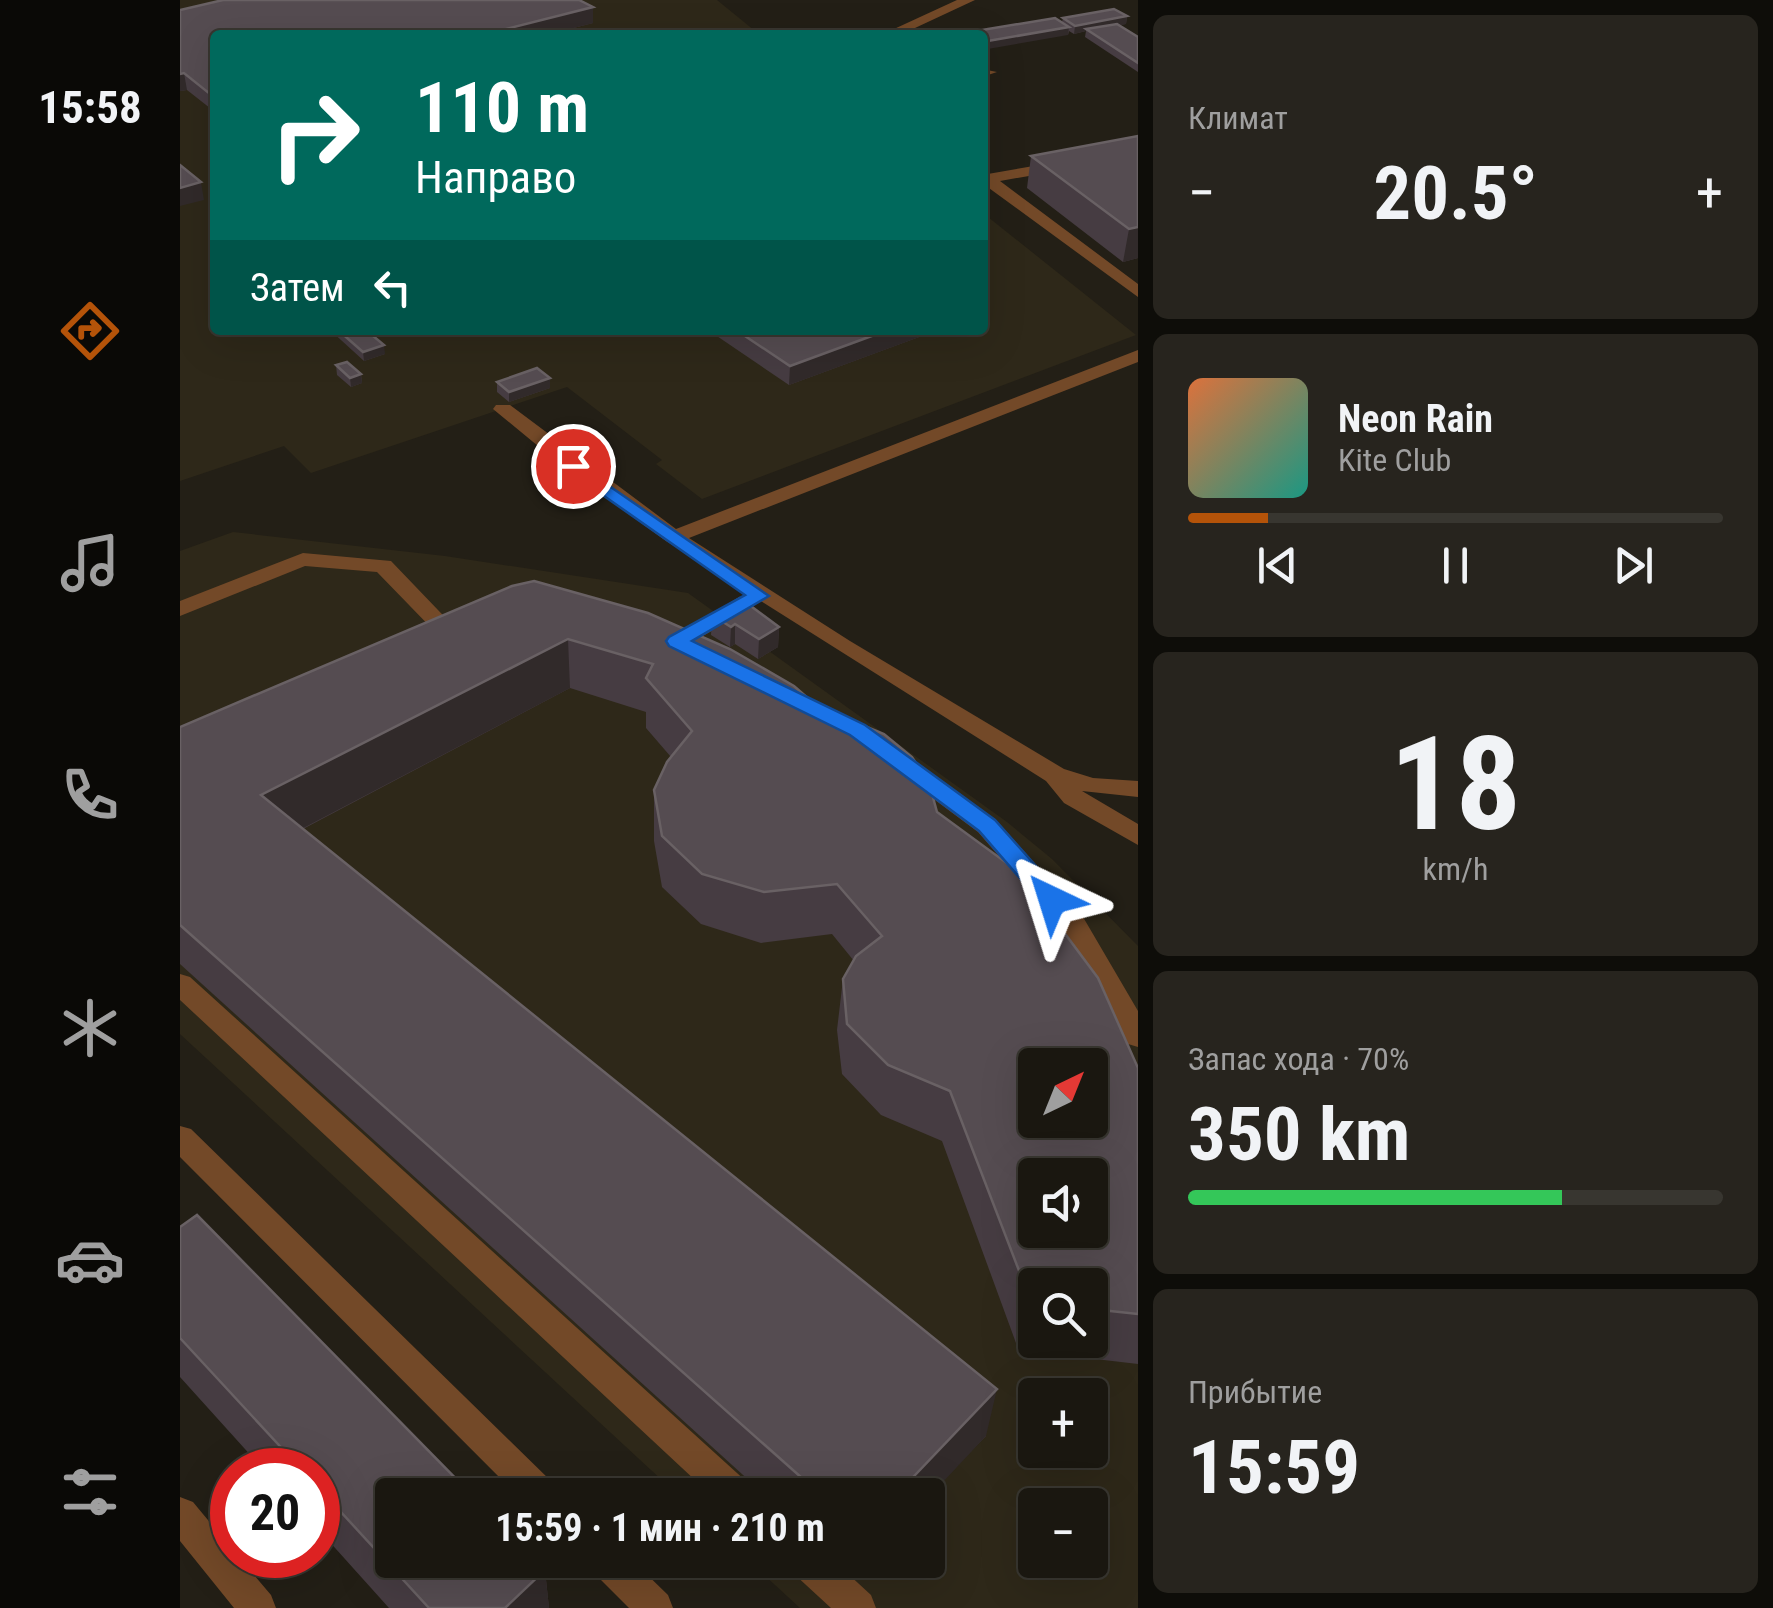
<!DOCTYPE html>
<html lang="ru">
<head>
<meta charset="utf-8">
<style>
  :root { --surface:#1a1710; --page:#27241e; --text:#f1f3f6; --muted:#9f9f9f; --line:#383630; --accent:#b45309 }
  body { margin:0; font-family:"Roboto Condensed",sans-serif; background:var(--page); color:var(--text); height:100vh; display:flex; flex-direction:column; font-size:38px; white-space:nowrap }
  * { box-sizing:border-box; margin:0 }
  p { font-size:32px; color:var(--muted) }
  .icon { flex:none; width:55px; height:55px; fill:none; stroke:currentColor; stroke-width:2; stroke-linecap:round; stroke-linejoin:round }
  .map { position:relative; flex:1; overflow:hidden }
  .panel { display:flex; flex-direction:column; gap:15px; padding:15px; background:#0e0d09; width:635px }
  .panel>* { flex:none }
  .guide { position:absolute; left:30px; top:30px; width:778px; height:305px; border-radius:10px; box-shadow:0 10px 40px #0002,0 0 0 2px var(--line); background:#00695c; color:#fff; overflow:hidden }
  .needle { width:65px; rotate:43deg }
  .fabs { position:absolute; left:838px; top:1048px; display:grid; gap:20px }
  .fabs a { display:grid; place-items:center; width:90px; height:90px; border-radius:10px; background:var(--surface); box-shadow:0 10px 40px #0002,0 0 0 2px var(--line); font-size:50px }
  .speed { position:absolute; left:30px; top:1448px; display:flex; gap:20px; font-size:50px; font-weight:700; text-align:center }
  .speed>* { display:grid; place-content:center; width:130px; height:130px; border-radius:50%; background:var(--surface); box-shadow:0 10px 40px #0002,0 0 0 2px var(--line); line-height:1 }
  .speed .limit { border:15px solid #d22; background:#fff; color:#111 }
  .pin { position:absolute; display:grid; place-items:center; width:85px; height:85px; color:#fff; margin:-42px; border:5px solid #fff; border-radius:50%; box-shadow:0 2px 10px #0007 }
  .me { position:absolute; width:110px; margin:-55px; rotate:319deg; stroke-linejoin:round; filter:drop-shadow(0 0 8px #0008) }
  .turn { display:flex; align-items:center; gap:35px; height:210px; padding:0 40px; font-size:45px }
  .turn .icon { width:130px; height:130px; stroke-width:2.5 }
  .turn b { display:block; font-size:70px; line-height:85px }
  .then { display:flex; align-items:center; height:95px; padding:0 40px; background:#0003; gap:20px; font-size:38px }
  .big { font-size:75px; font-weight:700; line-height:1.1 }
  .panel .widget { flex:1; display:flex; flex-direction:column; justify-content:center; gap:15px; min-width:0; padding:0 35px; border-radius:15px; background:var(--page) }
  .panel .dial { align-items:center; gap:0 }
  .dial b { font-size:130px; line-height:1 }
  .song { display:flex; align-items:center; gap:30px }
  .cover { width:120px; height:120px; border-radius:15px; background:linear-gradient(135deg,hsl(20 70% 55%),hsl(170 70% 35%)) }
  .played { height:10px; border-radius:5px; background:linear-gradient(90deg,var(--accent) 15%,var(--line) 15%) }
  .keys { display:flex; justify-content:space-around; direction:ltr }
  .heat { display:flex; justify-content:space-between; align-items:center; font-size:55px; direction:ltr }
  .charge { height:15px; border-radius:8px; background:linear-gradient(90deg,#34c759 70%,var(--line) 0) }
  .trip { position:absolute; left:195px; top:1478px; width:570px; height:100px; border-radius:10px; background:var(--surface); box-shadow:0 10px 40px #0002,0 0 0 2px var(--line); font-weight:700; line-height:100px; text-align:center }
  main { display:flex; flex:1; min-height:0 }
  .dock { display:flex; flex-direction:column; width:180px; justify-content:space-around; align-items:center; background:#0a0906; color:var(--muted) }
  .dock .icon { width:70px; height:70px }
  .dock .on { color:var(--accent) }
  .dock b { font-size:45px; color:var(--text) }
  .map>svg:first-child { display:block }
  .built { fill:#2e2819; fill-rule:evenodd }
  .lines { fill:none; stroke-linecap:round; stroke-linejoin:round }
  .minor { fill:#734928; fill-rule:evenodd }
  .wall { fill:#463c42 }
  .shaded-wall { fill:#312a2a }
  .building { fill:#554c51; stroke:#696164; stroke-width:2.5; fill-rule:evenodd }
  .route { fill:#1a73e8; stroke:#114b97; stroke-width:2.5 }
</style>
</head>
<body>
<main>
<nav class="dock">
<b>15:58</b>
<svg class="icon on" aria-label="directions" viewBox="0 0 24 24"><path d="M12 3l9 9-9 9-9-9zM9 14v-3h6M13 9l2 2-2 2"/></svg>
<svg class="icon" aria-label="music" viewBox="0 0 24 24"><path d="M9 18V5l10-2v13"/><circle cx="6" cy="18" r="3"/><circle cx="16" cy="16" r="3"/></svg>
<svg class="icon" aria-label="phone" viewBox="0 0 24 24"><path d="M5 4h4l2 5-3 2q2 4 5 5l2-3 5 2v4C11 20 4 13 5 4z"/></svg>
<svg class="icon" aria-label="climate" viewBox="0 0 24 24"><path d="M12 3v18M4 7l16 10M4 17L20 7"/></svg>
<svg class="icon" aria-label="car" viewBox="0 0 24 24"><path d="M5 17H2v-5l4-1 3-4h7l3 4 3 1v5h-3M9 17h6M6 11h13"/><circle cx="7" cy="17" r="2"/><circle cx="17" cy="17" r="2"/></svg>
<svg class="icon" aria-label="filters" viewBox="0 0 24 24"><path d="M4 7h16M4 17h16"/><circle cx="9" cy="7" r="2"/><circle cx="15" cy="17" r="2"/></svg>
</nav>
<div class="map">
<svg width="958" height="1608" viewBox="0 0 958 1608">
  <rect width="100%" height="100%" fill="#231f16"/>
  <path class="built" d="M0,0H537L580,35H35V330H802L803,213L956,335L522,499L476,464L482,460L387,387L131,473L104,446L0,481Z
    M53,532L265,556L508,593L827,822L872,859L958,946V1608H620L568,1560H748V1495H498L0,1034V551ZM855,1065H910V1120H855ZM855,1175H910V1230H855ZM855,1285H910V1340H855ZM855,1395H910V1450H855ZM855,1505H910V1560H855Z"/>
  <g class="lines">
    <path class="minor" d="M777,0H795L720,35H701Z
      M802,69L817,72L802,77Z
      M883,161L889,163V169L820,181L958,284V297L802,183V175Z
      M958,350V362L509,538L670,641L884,769L913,778L958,781V797L902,791L958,824V845L884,803L866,781L486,541L381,465L313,409L316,405H330L496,529Z
      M123,553L211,561L281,634L278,639H262L197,572L125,566L0,616V601Z
      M561,598L572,605L569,610L505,646H489L486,641Z
      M721,754L816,820L903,917L958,1011V1047L948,1044L884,931L798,832L712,768L709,762Z
      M0,974L10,977L568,1483L574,1495H531L0,1000Z
      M0,1126L11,1129L373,1483L379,1495H337L0,1157Z
      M0,1497L13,1502L52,1549V1555H57L91,1595L96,1608H54L0,1541Z
      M409,1560H452L488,1595L493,1608H449L414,1573Z
      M608,1560H653L691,1595L696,1608H651L613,1573Z"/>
  </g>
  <path class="wall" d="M0,10L413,23L366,35H35V112L7,90L0,91Z
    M947,16L946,24L939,25L958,37V72L905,37L906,31L894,34L889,31L888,35L882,22L883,18Z
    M958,136V258L943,262L847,188L851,156Z
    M150,330H186L205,354L184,361Z
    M528,330H750V333L609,385Z
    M156,365L181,374L182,383L171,387L157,375Z
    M317,382L370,388L329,402L317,392Z
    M332,586L757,812L958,1068V1364L898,1357L891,1340H910V1285H855V1340L836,1343L762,1141L701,1115L662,1074L657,1030L663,979L674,961L652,934L581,943L521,924L482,887L474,841V790L491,757L466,728V712L390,688L123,829L806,1436L748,1495H585L0,964V727Z
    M532,615L599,627L598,647L578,659L555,644L550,647L531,635Z
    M0,1227L365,1570L369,1608H209L138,1529V1470H84L0,1377Z
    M657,1560H689L674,1576Z"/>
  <path class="shaded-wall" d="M413,7V23L366,35H302Z
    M947,16L946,24L909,31L906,29V31L894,34L895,26Z
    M889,27L888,35L802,50V42Z
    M4,73L7,90L0,91V74Z
    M21,182L24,200L0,206V188Z
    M958,227V258L943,262L949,229Z
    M708,330H750V333L609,385L610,366Z
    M204,345L205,354L184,361L183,352Z
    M181,374L182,383L171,387L170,378Z
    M370,378V388L329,402V392Z
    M555,624V644L550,647L551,627Z
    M599,627L598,647L578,659L579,639Z
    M388,639L390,688L91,845L81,795Z
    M817,1389L806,1436L748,1498V1495H716Z
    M677,1560H689L674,1576Z
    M365,1570L369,1608H325Z"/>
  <path class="building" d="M43,0H399L413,7L302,35H35V98L4,73L0,74V10Z
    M934,9L947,16L895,26L883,18Z
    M875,18L889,27L802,42V35H772Z
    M937,24L958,37V63L906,29Z
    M958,136V227L949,229L851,156Z
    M0,165L21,182L0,188Z
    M158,330H186L204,345L183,352Z
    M556,330H708L610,366Z
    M167,362L181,374L170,378L156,365Z
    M357,368L370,378L329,392L317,382Z
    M354,581L468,613L550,649L614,686L637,706L704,734L732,757L749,783L757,812L839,872L918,978L958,1068V1314L912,1309L910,1304V1285H855V1293L848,1294L770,1091L708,1065L667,1024L663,979L676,956L702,936L657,884L584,892L522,874L482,836L474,790L487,762L512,731L466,678L473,664L388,639L81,795L817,1389L716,1495H641L0,925V727L332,586ZM855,1065H910V1120H855ZM855,1175H910V1230H855Z
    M560,598L599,627L579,639L555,624L551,627L532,615Z
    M17,1215L292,1495H212V1560H355L365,1570L325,1608H249L138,1487V1470H122L0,1338V1227Z"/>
  <path class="route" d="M393,461L589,596L512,641L685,725L815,820L881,894L884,900L881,906H864L799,831L670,735L489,646L486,641L489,637L565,595L387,470L384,466Z"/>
</svg>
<div class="fabs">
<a><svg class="needle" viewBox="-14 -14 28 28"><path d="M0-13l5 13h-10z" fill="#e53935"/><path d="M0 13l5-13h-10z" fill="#9f9f9f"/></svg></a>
<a><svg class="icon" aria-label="sound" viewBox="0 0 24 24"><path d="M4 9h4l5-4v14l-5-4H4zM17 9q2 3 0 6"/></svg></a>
<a><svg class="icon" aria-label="search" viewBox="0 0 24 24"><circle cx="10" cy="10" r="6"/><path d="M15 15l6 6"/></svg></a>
<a>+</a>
<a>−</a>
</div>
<div class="speed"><div class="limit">20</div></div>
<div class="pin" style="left:393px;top:466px;background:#d93025"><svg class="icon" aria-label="arrive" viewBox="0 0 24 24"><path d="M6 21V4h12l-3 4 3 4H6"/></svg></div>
<svg class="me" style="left:872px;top:900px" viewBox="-20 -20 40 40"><path d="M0-17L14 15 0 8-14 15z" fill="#1a73e8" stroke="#fff" stroke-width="4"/></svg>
<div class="trip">15:59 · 1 мин · 210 m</div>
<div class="guide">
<div class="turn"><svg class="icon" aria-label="right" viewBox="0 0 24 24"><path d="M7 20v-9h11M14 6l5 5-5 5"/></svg><div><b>110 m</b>Направо</div></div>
<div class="then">Затем<svg class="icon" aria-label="left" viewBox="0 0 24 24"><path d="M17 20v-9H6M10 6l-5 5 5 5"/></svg></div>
</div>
</div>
<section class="panel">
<div class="widget"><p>Климат</p>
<div class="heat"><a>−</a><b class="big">20.5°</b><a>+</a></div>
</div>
<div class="widget">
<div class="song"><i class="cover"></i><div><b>Neon Rain</b><p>Kite Club</p></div></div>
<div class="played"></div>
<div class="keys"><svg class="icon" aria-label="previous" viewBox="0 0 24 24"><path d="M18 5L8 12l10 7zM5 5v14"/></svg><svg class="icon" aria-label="pause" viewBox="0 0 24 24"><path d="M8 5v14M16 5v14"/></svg><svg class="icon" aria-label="next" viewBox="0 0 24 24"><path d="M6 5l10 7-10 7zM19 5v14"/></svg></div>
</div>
<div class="widget dial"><b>18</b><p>km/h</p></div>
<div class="widget"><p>Запас хода · 70%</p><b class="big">350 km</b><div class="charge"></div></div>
<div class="widget"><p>Прибытие</p><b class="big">15:59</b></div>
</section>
</main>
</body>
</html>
